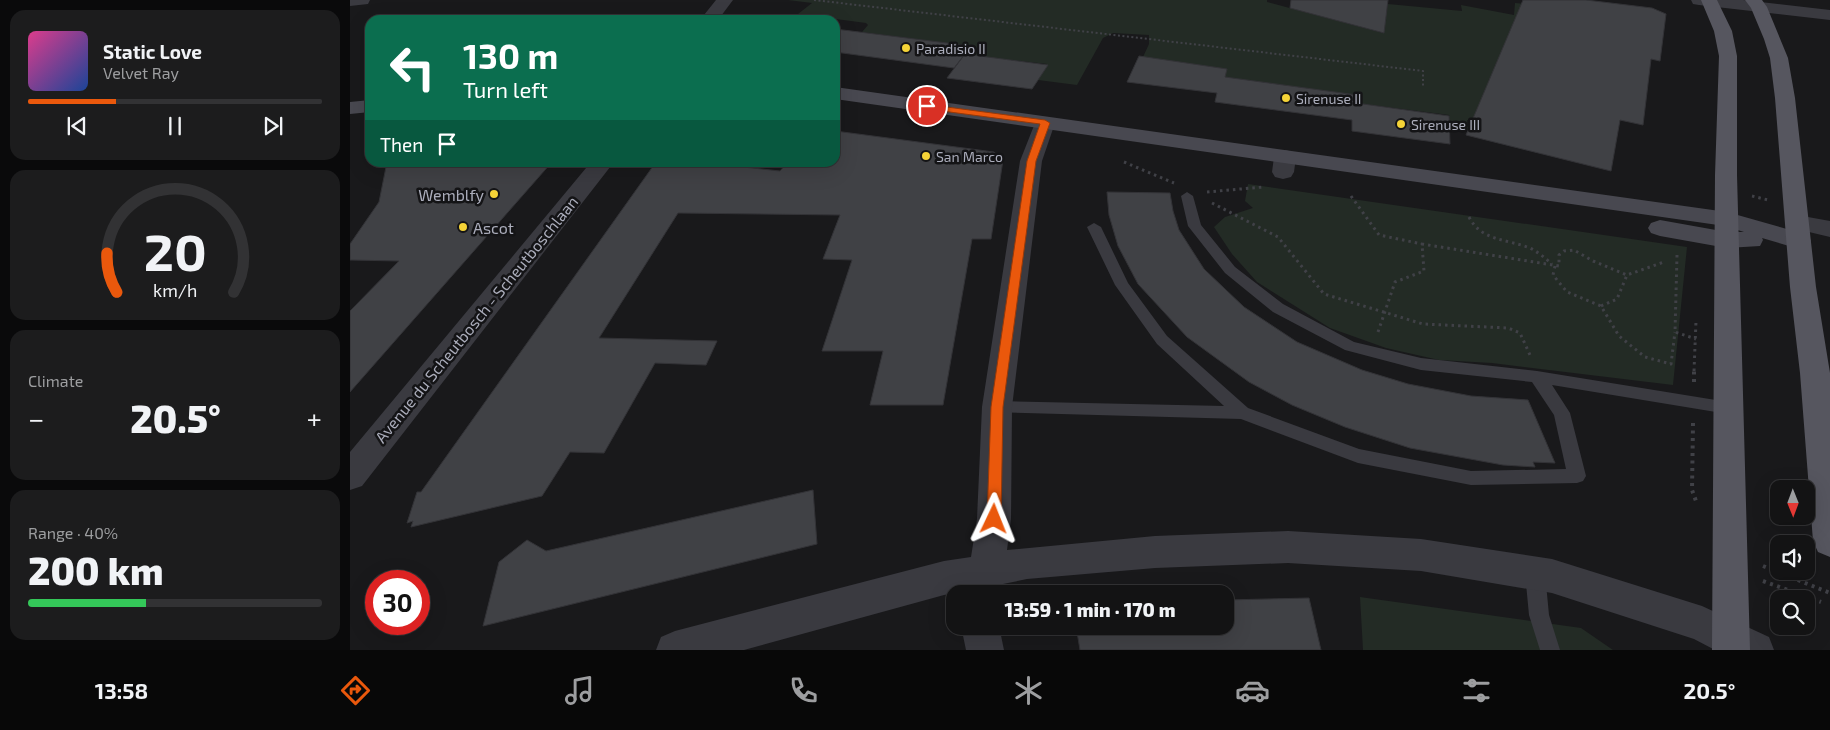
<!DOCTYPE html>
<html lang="en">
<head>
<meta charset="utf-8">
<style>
  :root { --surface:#131314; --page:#1c1c1d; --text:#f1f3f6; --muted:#9d9ea0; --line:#323234; --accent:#ea580c }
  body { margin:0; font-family:"Exo 2",sans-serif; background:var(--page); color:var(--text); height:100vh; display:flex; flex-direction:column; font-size:19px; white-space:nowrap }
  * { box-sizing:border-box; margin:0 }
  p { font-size:16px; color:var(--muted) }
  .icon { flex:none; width:28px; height:28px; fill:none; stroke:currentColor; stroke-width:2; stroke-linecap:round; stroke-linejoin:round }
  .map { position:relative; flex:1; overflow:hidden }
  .sheet { display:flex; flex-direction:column; gap:10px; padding:10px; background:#0a0a0b; width:350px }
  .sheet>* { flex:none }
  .hud { position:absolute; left:15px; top:15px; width:475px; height:152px; border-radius:15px; box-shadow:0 5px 20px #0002,0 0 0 1px var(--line); background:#0b6e4f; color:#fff; overflow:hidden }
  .needle { width:32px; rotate:179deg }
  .fabs { position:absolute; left:1420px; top:480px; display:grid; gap:10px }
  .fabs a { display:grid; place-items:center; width:45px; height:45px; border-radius:10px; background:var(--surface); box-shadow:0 5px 20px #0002,0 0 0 1px var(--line); font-size:25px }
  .speed { position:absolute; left:15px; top:570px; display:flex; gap:10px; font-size:25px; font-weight:700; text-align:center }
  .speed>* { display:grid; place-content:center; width:65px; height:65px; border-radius:50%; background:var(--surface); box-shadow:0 5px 20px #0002,0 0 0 1px var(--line); line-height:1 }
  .speed .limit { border:8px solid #d22; background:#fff; color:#111 }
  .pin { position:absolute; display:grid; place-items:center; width:42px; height:42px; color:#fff; margin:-21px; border:2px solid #fff; border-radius:50%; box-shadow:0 1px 5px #0007 }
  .me { position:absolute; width:55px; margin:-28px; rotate:2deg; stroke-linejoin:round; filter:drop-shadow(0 0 4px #0008) }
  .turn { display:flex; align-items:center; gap:18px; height:105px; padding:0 15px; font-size:22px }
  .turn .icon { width:65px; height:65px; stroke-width:2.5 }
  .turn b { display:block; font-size:35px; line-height:42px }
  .then { display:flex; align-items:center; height:48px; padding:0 15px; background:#0003; gap:10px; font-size:19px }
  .big { font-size:38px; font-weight:800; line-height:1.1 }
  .sheet .widget { flex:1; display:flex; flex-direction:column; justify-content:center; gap:8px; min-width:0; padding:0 18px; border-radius:15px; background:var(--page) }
  .sheet .dial { align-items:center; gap:0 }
  .dial svg { height:130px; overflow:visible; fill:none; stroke:var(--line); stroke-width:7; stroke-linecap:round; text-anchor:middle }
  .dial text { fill:var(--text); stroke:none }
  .song { display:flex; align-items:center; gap:15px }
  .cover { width:60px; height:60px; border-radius:8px; background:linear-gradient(135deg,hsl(330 70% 55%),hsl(220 70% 35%)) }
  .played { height:5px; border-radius:2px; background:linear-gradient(90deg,var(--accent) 30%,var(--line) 30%) }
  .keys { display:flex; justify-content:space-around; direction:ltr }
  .heat { display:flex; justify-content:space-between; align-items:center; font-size:28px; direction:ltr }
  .charge { height:8px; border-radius:4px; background:linear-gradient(90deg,#34c759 40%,var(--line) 0) }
  .trip { position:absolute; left:596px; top:585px; width:288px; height:50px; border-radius:15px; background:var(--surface); box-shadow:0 5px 20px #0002,0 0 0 1px var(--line); font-weight:800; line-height:50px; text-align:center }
  .dock { display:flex; height:80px; justify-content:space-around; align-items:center; background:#080808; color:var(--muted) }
  .dock .icon { width:35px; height:35px }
  .dock .current { color:var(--accent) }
  .dock b { font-size:22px; color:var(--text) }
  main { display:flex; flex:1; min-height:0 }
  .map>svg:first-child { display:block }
  .green { fill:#232b25 }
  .building { fill:#404145; stroke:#333337 }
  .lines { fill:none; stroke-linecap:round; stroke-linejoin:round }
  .path-far2 { stroke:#404147; stroke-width:2; stroke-dasharray:2 2.5; stroke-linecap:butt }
  .path-far1 { stroke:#404147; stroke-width:3; stroke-dasharray:2.5 4; stroke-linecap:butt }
  .path { stroke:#404147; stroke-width:4; stroke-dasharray:3 4.5; stroke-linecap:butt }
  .lane { fill:#3a3a40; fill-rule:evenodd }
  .street { fill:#3a3a40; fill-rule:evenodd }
  .secondary { fill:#484850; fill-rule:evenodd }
  .primary { fill:#56565f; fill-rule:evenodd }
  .route { fill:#ea580c; stroke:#983908 }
  .poi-dot { fill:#f5d337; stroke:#141416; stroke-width:2 }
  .labels { text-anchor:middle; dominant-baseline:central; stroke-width:5; stroke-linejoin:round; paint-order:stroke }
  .far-poi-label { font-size:14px; fill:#abadbb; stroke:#141416; text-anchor:start }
  .poi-label { font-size:16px; fill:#abadbb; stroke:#141416; text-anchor:end }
  .street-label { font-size:16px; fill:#abadbb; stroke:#141416 }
</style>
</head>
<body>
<main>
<section class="sheet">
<div class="widget">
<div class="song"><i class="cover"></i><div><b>Static Love</b><p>Velvet Ray</p></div></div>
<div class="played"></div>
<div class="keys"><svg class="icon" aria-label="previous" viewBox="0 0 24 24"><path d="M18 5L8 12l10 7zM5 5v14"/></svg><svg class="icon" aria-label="pause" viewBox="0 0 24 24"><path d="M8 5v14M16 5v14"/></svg><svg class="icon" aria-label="next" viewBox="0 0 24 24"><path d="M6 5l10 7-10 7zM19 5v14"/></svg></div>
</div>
<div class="widget dial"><svg viewBox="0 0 100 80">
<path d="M14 69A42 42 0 1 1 86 69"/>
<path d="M14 69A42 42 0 0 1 8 45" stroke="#ea580c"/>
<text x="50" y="56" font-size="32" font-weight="700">20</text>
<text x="50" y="72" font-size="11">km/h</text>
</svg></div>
<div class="widget"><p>Climate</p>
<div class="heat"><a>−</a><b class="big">20.5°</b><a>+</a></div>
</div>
<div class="widget"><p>Range · 40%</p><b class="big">200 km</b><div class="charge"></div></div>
</section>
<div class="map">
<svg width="1480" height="650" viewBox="0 0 1480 650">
  <rect width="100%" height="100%" fill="#19191b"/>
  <path class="green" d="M438,0H917V2L1033,33L1038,4L1112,11L1111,5L1164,15L1165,3L1176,4L1207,107L1193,154L1137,140L1135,122L1117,120L1118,130L1100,128L1099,115L1006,103V95L875,77L877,69L793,57L799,44V35L763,33L753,38L727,85L688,80L697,64L617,55L620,46L512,32L518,25L516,23L448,14L462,3Z
    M898,184L1337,247L1323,385L1142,363L1089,360L1036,348L980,328L907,282L882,254L864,227L875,217L903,208L895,201Z
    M1010,597L1231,628L1263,650H1013Z"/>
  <path class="building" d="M941,0H1038L1034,33L940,8Z
    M1173,0H1236L1302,8L1316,14L1310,61L1301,59L1293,125L1270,120L1261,171L1116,135Z
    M485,29L621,46L604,68L485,52Z
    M615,54L698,65L682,89L597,78Z
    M789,56L877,69L875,77L1007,95L1006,103L1099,116L1100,144L1002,131V120L865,102L867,93L777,82Z
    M485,131L644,152L653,160L641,239H622L593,405H520L533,351H472L502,260L473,259L490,215L328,213L249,338L367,341L356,365L305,363L254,453L220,452L192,496L61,527L63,521L57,523L67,492H71L306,162H348L430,171L438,162H485Z
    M37,162H202L0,392V311L49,261L0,260V244L29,202Z
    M757,192L820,193L823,211L829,230L854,269L894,307L947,342L1012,370L1058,384L1121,396L1178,400L1205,463L1183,462L1185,467L1153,465L1060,448L995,427L942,405L899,382L837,337L788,284L768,246L759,215Z
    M463,490L467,544L133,626L149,562L177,540L196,551Z
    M959,598L971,650H730L726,626H875V600Z"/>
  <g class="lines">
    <path class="path-far2" d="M464,0L1073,71V86"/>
    <path class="path-far1" d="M774,162L824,183
      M857,192L913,187
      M1001,196L1029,235L1072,244
      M1402,196L1418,200
      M862,203L928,237L974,294L1073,324L1158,328L1170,333L1180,355
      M1119,217C1131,241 1157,239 1180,248C1188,252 1195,258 1202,264
      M1327,255L1325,332L1346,339
      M1205,266L1203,275L1217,292L1251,306L1269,336L1295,357L1321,364L1325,332
      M1251,306L1267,299L1277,275
      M1028,332L1045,282L1074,271L1072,244L1209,266V255L1214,251L1224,250L1243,261L1277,275L1314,262
      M1344,371L1346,321"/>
    <path class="path" d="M1344,382V370
      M1343,423L1342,490L1346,501
      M1413,566L1480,593
      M1413,581L1471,602"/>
    <path class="lane" d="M837,192L843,196L851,225L885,267L933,304L1004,342L1071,358L1187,371L1378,402L1384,403L1386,408L1384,413L1378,414L1202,385L1220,413L1236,476L1233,481L1227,483L1121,485L1008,463L891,419L641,412L639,407L641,402L647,401L874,406L807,344L765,285L737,227L744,223L751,227L778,283L817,336L898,408L1009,449L1121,471L1216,469L1204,415L1182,382L1071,370L995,350L923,312L875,273L838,226L831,196Z
      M1185,564L1192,567L1195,573L1199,615L1210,650H1190L1179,615L1175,573L1178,567Z"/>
    <path class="street" d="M0,0H20L18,4L0,6Z
      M366,0H383L368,20H350Z
      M1341,0H1393L1480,10V20L1349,5L1343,4Z
      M695,117L702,119L705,123L692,161L662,407L661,519L657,550L805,536L938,531L1071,539L1202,559L1352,606L1419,637L1424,650H1365L1344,639L1202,593L1071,571L938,563L805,568L677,579L653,584L652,594H616V591L594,595L394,650H306L311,637L325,631L594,561L621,557L627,519L632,407L670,161L685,123L688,119Z
      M935,150L943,152L946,157L944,172L941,177L933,179L925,177L922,172L924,157L927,152Z
      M241,162H264L12,486L0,490V452Z
      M1447,215L1480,221V237L1438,227L1435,222L1438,217Z
      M611,626H649L654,650H616Z"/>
    <path class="secondary" d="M485,87L1377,212L1458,235L1461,241L1458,247L1449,249L1412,238L1413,240L1410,246L1377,248L1310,236L1301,233L1298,228L1301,223L1310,220L1377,232H1394L1375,226L485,99Z
      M20,100V112L0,114V102Z"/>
    <path class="primary" d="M1351,0H1367L1382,31L1387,56V175L1400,650H1362L1365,175L1369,56L1364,31Z
      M1395,0H1412L1417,7L1438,58L1445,98L1466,287L1480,373V557L1468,552L1463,541L1450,373L1440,287L1425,98L1420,58L1414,39L1401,8Z"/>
  </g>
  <path class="route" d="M574,104L695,120L700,123L686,161L653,407L651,519L649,523L644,525L639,523L637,519L641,407L677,161L690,124L577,109L574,108Z"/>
  <g class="poi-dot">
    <circle cx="556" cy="48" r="5"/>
    <circle cx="936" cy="98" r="5"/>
    <circle cx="1051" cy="124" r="5"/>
    <circle cx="576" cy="156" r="5"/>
    <circle cx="144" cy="194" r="5"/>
    <circle cx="113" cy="227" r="5"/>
  </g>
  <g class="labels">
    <g class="far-poi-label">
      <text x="566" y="48">Paradisio II</text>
      <text x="946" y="98">Sirenuse II</text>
      <text x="1061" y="124">Sirenuse III</text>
      <text x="586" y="156">San Marco</text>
    </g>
    <g class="poi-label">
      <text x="134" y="194">Wemblfy</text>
      <text x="123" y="227" text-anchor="start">Ascot</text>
    </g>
    <g class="street-label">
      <text transform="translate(126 319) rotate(-51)">Avenue du Scheutbosch - Scheutboschlaan</text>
    </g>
  </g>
</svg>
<div class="fabs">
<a><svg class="needle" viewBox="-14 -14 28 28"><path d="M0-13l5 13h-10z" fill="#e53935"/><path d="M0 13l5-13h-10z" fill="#9d9ea0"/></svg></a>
<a><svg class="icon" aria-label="sound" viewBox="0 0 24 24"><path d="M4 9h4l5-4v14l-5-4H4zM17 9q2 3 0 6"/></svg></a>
<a><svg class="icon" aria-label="search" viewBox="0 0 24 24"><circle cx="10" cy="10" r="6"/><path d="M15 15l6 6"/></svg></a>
</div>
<div class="speed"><div class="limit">30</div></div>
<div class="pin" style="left:577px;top:106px;background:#d93025"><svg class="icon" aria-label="arrive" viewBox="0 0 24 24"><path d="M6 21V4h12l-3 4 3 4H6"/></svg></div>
<svg class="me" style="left:644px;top:519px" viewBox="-20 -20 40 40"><path d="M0-17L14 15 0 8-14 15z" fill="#ea580c" stroke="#fff" stroke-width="4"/></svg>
<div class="trip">13:59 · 1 min · 170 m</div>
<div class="hud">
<div class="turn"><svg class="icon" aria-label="left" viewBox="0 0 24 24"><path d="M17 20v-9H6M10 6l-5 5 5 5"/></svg><div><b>130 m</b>Turn left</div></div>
<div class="then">Then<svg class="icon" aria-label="arrive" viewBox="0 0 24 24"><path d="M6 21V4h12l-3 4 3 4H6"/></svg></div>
</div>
</div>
</main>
<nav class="dock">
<b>13:58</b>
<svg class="icon current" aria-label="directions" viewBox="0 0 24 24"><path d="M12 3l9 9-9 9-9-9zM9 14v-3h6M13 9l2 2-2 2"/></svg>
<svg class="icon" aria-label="music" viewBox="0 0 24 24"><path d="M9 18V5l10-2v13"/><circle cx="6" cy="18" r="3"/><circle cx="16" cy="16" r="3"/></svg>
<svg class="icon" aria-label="phone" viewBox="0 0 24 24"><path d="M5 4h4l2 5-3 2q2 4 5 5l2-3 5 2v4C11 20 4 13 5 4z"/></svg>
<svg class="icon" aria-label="climate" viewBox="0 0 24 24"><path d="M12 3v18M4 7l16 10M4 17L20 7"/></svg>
<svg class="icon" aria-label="car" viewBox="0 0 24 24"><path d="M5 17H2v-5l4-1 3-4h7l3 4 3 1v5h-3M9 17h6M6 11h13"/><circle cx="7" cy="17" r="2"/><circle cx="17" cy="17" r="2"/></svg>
<svg class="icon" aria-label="filters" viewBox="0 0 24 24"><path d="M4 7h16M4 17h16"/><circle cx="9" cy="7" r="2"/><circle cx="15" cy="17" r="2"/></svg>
<b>20.5°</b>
</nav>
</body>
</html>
